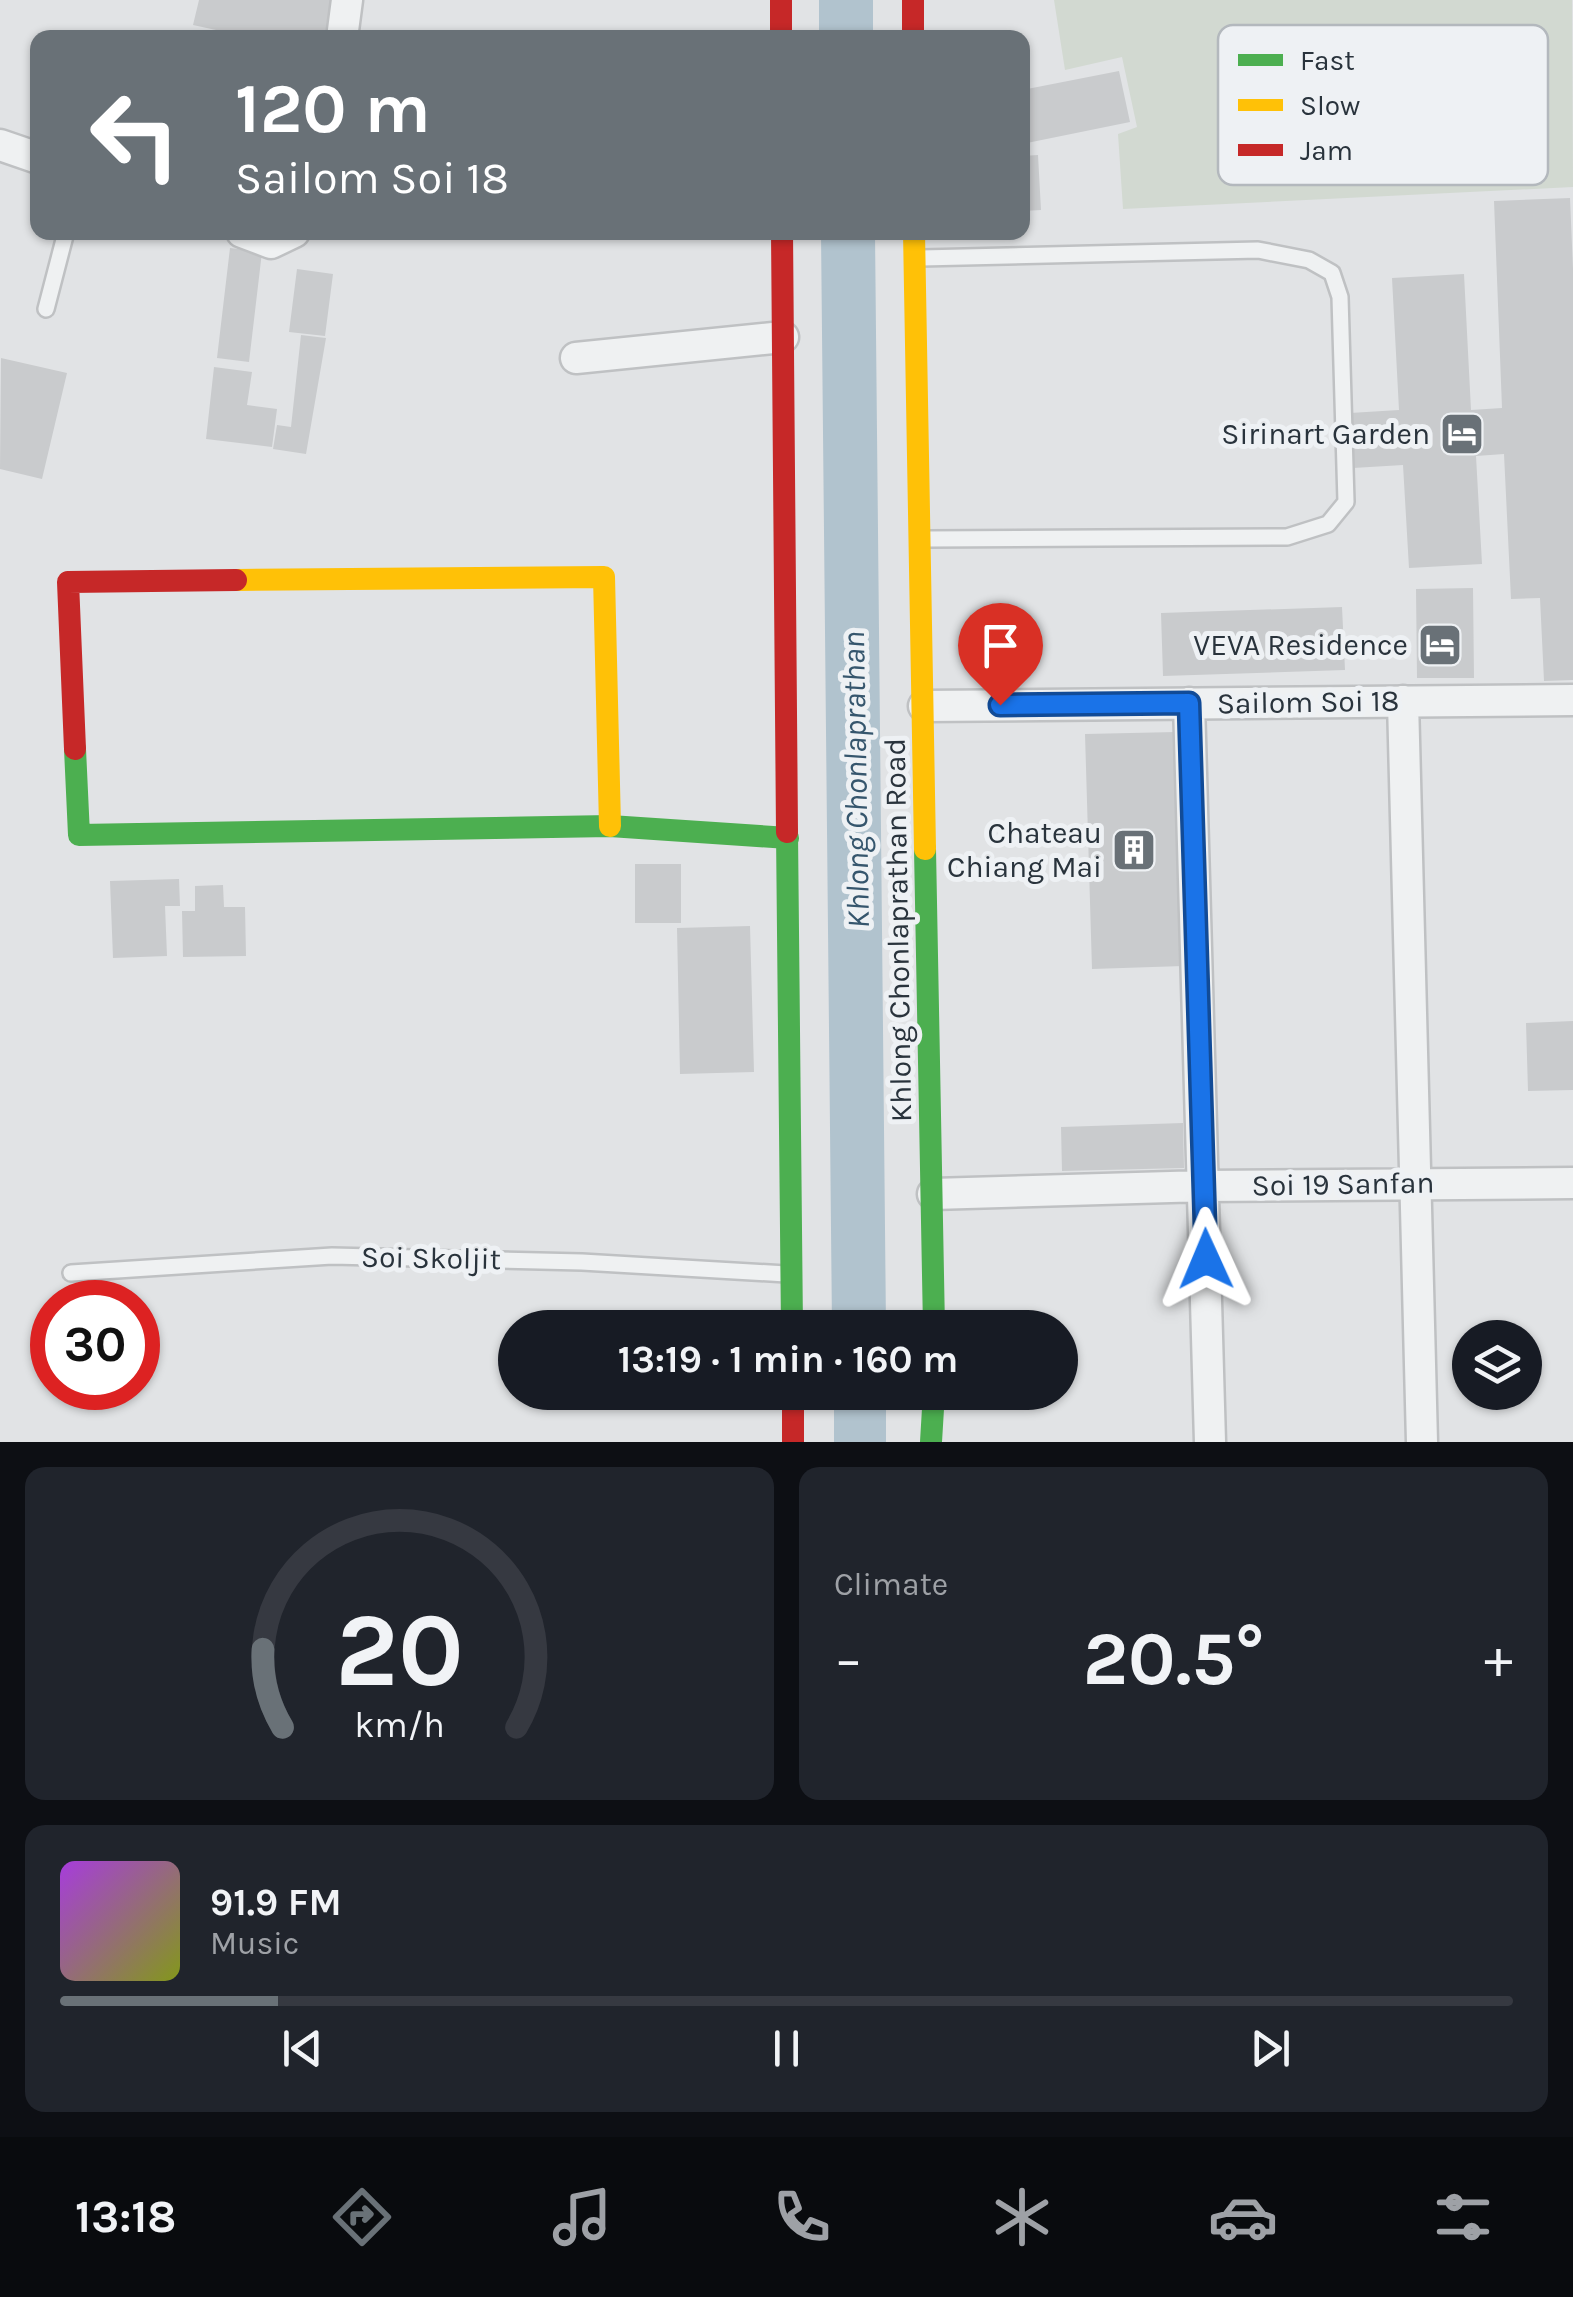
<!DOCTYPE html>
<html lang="en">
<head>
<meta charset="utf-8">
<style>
  :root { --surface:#171b24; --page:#20242c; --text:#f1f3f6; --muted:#9ea1a6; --line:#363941; --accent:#697177 }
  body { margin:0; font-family:Karla,sans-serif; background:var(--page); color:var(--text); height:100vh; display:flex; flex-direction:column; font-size:38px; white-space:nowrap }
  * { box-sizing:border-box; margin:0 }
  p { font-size:32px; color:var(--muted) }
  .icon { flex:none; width:55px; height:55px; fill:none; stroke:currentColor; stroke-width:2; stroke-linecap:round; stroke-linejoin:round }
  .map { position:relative; height:1442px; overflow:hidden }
  .drawer { display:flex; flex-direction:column; gap:25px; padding:25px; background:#0d0f14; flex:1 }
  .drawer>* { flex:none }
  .banner { position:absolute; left:30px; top:30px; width:1000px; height:210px; border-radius:20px; box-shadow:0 2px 8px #0004; background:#697177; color:#fff; overflow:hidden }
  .buttons { position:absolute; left:1452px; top:1320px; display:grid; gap:20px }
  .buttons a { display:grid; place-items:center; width:90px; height:90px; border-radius:50%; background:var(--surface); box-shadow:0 2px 8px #0004; font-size:50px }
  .speed { position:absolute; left:30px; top:1280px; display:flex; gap:20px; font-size:50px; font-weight:700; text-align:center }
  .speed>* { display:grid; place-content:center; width:130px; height:130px; border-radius:50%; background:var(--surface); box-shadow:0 2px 8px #0004; line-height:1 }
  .speed .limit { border:15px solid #d22; background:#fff; color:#111 }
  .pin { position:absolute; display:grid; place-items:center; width:85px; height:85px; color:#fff; margin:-102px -42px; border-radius:50% 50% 50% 0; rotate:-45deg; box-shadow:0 0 10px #0007 }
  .pin .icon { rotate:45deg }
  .me { position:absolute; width:110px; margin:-55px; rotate:359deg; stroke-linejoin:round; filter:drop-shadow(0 0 8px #0008) }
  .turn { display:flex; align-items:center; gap:35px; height:210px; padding:0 40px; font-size:45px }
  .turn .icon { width:130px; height:130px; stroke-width:2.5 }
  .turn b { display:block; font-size:70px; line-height:85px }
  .big { font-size:75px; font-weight:700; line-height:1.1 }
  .drawer .card { flex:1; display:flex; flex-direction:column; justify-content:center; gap:15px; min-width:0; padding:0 35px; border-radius:20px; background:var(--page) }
  .drawer .dial { align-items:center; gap:0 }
  .dial svg { height:260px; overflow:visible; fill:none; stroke:var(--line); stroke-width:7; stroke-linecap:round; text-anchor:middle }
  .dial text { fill:var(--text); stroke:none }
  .song { display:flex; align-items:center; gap:30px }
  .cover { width:120px; height:120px; border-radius:15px; background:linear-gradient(135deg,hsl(280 70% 55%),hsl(70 70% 35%)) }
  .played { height:10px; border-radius:5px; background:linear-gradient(90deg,var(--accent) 15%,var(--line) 15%) }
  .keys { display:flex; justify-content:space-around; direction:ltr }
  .heat { display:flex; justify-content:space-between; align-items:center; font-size:55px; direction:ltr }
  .drawer .tiles { flex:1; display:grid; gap:25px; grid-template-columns:1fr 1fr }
  .card:last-child { grid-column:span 2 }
  .trip { position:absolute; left:498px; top:1310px; width:580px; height:100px; border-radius:50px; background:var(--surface); box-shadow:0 2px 8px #0004; font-weight:700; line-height:100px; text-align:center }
  .tabs { display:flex; height:160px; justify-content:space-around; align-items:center; background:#090b0e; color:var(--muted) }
  .tabs .icon { width:70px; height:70px }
  .tabs .current { color:var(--accent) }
  .tabs b { font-size:45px; color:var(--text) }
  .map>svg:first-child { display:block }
  .green { fill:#d2d9d1 }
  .water { fill:#b1c3ce }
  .building { fill:#c9cbcd }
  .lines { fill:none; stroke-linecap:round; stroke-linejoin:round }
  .lane-casing { stroke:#bfc1c3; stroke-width:20 }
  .street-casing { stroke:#bfc1c3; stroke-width:35 }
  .lane { stroke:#eff1f2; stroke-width:15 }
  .street { stroke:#eff1f2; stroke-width:30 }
  .fast { stroke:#4caf50; stroke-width:22 }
  .slow { stroke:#ffc107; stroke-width:22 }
  .jam { stroke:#c62828; stroke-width:22 }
  .route-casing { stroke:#114b97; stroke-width:25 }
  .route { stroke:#1a73e8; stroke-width:18 }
  .labels { text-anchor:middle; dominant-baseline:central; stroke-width:10; stroke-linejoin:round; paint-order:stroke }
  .poi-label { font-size:30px; fill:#29333c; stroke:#eef1f4; text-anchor:end }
  .street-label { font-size:30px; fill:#29333c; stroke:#eef1f4 }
  .water-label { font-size:32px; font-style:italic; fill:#36566d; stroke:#eef1f4 }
  .key { fill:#eef1f4; stroke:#b3b8bd; stroke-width:2.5 }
  .key-label { font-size:28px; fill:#29333c }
</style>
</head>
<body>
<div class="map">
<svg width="1573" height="1442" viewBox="0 0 1573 1442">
  <rect width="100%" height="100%" fill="#e1e3e5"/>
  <path class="green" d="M1054,0H1572L1573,187L1123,209L1118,134L1137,127L1122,57L1065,70Z"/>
  <path class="water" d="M819,0H873V37H819Z
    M821,233H875L886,1327H832Z
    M834,1393H886V1442H834Z"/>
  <path class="building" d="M199,0H334L326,38H253L193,25Z
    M1119,71L1130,122L1022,144V90Z
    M1038,155L1041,210L1022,211V156Z
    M1570,198L1573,269V680L1544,681L1540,598L1511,599L1504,454L1476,456L1482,564L1409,568L1403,465L1353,468L1350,413L1399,410L1392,278L1464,274L1471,410L1502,408L1494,201Z
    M230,248L262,252L249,362L217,358Z
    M297,269L333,274L325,336L289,332Z
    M301,335L326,338L306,454L273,449L277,425L291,427Z
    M1,358L67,373L42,479L0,469Z
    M214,367L252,372L247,405L277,409L272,447L206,439Z
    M1473,588L1474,678H1417L1416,589Z
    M1342,607L1345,670L1163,676L1161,613Z
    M1176,732L1183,966L1092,969L1085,734Z
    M635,864H681V923H635Z
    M179,879L180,906H165L167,956L113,958L110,881Z
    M223,885L224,907H245L246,956L183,957L182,911H195V886Z
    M750,926L754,1072L680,1074L677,928Z
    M1573,1021V1090L1528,1091L1526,1023Z
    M1183,1123L1184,1168L1062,1171L1061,1127Z"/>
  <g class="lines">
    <defs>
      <path id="lane" d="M921,258L1258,250L1309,260L1332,273L1340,297L1346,502L1328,524L1287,537L927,539
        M46,309L66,232
        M71,1273L332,1256L582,1262L786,1274"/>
      <path id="street" d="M342,38L347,0
        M0,145L38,158
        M242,232L271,243L294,232
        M576,358L783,337
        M1403,701L1422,1442
        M1189,703L1210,1442
        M924,706L1573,700
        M933,1194L1205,1186L1573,1183"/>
    </defs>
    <use href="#lane" class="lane-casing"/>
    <use href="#street" class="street-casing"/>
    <use href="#lane" class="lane"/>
    <use href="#street" class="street"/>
    <path class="fast" d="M75,749L79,835L610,826L788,838
      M787,832L792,1328
      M925,849L934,1328
      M931,1442L934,1392"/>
    <path class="slow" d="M914,232L925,849
      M236,580L604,577L610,826"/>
    <path class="jam" d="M781,0V38
      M913,0V38
      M782,232L787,832
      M75,749L68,582L236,580
      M793,1392V1442"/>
  </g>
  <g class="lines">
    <defs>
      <path id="route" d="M1000,705L1189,703L1206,1259"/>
    </defs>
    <use href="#route" class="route-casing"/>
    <use href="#route" class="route"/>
  </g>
  <defs>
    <symbol id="hotel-square" viewBox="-11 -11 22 22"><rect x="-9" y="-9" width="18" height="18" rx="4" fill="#697177" stroke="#eef1f4"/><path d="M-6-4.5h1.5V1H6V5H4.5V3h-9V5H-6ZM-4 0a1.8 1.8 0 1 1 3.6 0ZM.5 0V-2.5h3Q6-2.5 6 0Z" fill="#fff"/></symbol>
    <symbol id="building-square" viewBox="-11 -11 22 22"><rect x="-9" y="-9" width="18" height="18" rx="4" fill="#697177" stroke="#eef1f4"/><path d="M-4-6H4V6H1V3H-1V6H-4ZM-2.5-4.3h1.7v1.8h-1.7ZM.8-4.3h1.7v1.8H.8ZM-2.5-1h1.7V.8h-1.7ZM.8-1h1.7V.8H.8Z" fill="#fff"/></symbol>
  </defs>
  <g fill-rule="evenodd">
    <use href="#hotel-square" x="1437" y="409" width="50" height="50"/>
    <use href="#hotel-square" x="1415" y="620" width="50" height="50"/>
    <use href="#building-square" x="1109" y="825" width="50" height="50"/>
  </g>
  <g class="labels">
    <g class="poi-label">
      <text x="1430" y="434">Sirinart Garden</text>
      <text x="1408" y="645">VEVA Residence</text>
      <text x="1102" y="833">Chateau<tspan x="1102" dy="34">Chiang Mai</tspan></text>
    </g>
    <g class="street-label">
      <text transform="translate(1308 702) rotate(-1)">Sailom Soi 18</text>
      <text transform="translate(898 930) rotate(-91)">Khlong Chonlaprathan Road</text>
      <text transform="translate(1343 1184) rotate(-1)">Soi 19 Sanfan</text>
      <text transform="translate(431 1258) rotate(1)">Soi Skoljit</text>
    </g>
    <g class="water-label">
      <text transform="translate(856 780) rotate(-91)">Khlong Chonlaprathan</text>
    </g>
  </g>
  <rect x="1218" y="25" width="330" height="160" rx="15" class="key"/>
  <rect x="1238" y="54" width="45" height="12" fill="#4caf50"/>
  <rect x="1238" y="99" width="45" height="12" fill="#ffc107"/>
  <rect x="1238" y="144" width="45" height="12" fill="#c62828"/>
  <g class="key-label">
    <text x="1300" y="70">Fast</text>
    <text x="1300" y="115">Slow</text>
    <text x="1300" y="160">Jam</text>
  </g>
</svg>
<div class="buttons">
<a><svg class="icon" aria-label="layers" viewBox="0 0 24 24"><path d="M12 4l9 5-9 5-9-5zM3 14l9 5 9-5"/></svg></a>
</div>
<div class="speed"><div class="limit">30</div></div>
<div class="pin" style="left:1000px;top:705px;background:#d93025"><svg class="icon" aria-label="arrive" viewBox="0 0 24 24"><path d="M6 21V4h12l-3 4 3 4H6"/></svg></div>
<svg class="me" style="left:1206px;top:1259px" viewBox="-20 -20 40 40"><path d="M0-17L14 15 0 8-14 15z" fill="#1a73e8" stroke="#fff" stroke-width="4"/></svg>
<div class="trip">13:19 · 1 min · 160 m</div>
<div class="banner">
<div class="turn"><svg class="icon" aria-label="left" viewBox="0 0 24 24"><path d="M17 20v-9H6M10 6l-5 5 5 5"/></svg><div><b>120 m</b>Sailom Soi 18</div></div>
</div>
</div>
<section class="drawer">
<div class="tiles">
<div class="card dial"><svg viewBox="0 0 100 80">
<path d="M14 69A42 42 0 1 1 86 69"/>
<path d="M14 69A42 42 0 0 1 8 45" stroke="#697177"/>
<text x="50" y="56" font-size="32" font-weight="700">20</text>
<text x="50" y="72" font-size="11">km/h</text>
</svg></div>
<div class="card"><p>Climate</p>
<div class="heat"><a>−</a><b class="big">20.5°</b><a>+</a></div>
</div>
<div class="card">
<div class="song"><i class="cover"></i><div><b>91.9 FM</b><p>Music</p></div></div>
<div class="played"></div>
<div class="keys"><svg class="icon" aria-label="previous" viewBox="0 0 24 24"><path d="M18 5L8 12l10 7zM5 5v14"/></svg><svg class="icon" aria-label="pause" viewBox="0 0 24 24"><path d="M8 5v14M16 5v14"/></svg><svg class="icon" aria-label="next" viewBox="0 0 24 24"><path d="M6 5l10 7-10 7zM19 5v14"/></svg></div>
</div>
</div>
</section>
<nav class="tabs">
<b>13:18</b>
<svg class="icon current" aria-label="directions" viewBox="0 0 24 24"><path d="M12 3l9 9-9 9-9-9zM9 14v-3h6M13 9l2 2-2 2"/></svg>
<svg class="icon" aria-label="music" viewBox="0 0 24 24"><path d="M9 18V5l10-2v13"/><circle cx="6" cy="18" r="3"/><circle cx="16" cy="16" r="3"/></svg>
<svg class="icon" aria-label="phone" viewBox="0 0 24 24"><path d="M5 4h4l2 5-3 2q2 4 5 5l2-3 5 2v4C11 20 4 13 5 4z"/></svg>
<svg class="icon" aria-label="climate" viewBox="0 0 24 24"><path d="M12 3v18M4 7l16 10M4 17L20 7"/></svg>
<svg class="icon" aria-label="car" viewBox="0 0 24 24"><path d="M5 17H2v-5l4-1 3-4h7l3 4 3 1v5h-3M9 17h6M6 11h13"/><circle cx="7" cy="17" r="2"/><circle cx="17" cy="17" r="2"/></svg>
<svg class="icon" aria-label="filters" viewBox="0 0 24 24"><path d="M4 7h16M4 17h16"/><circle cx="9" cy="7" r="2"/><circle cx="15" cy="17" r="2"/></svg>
</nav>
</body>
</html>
